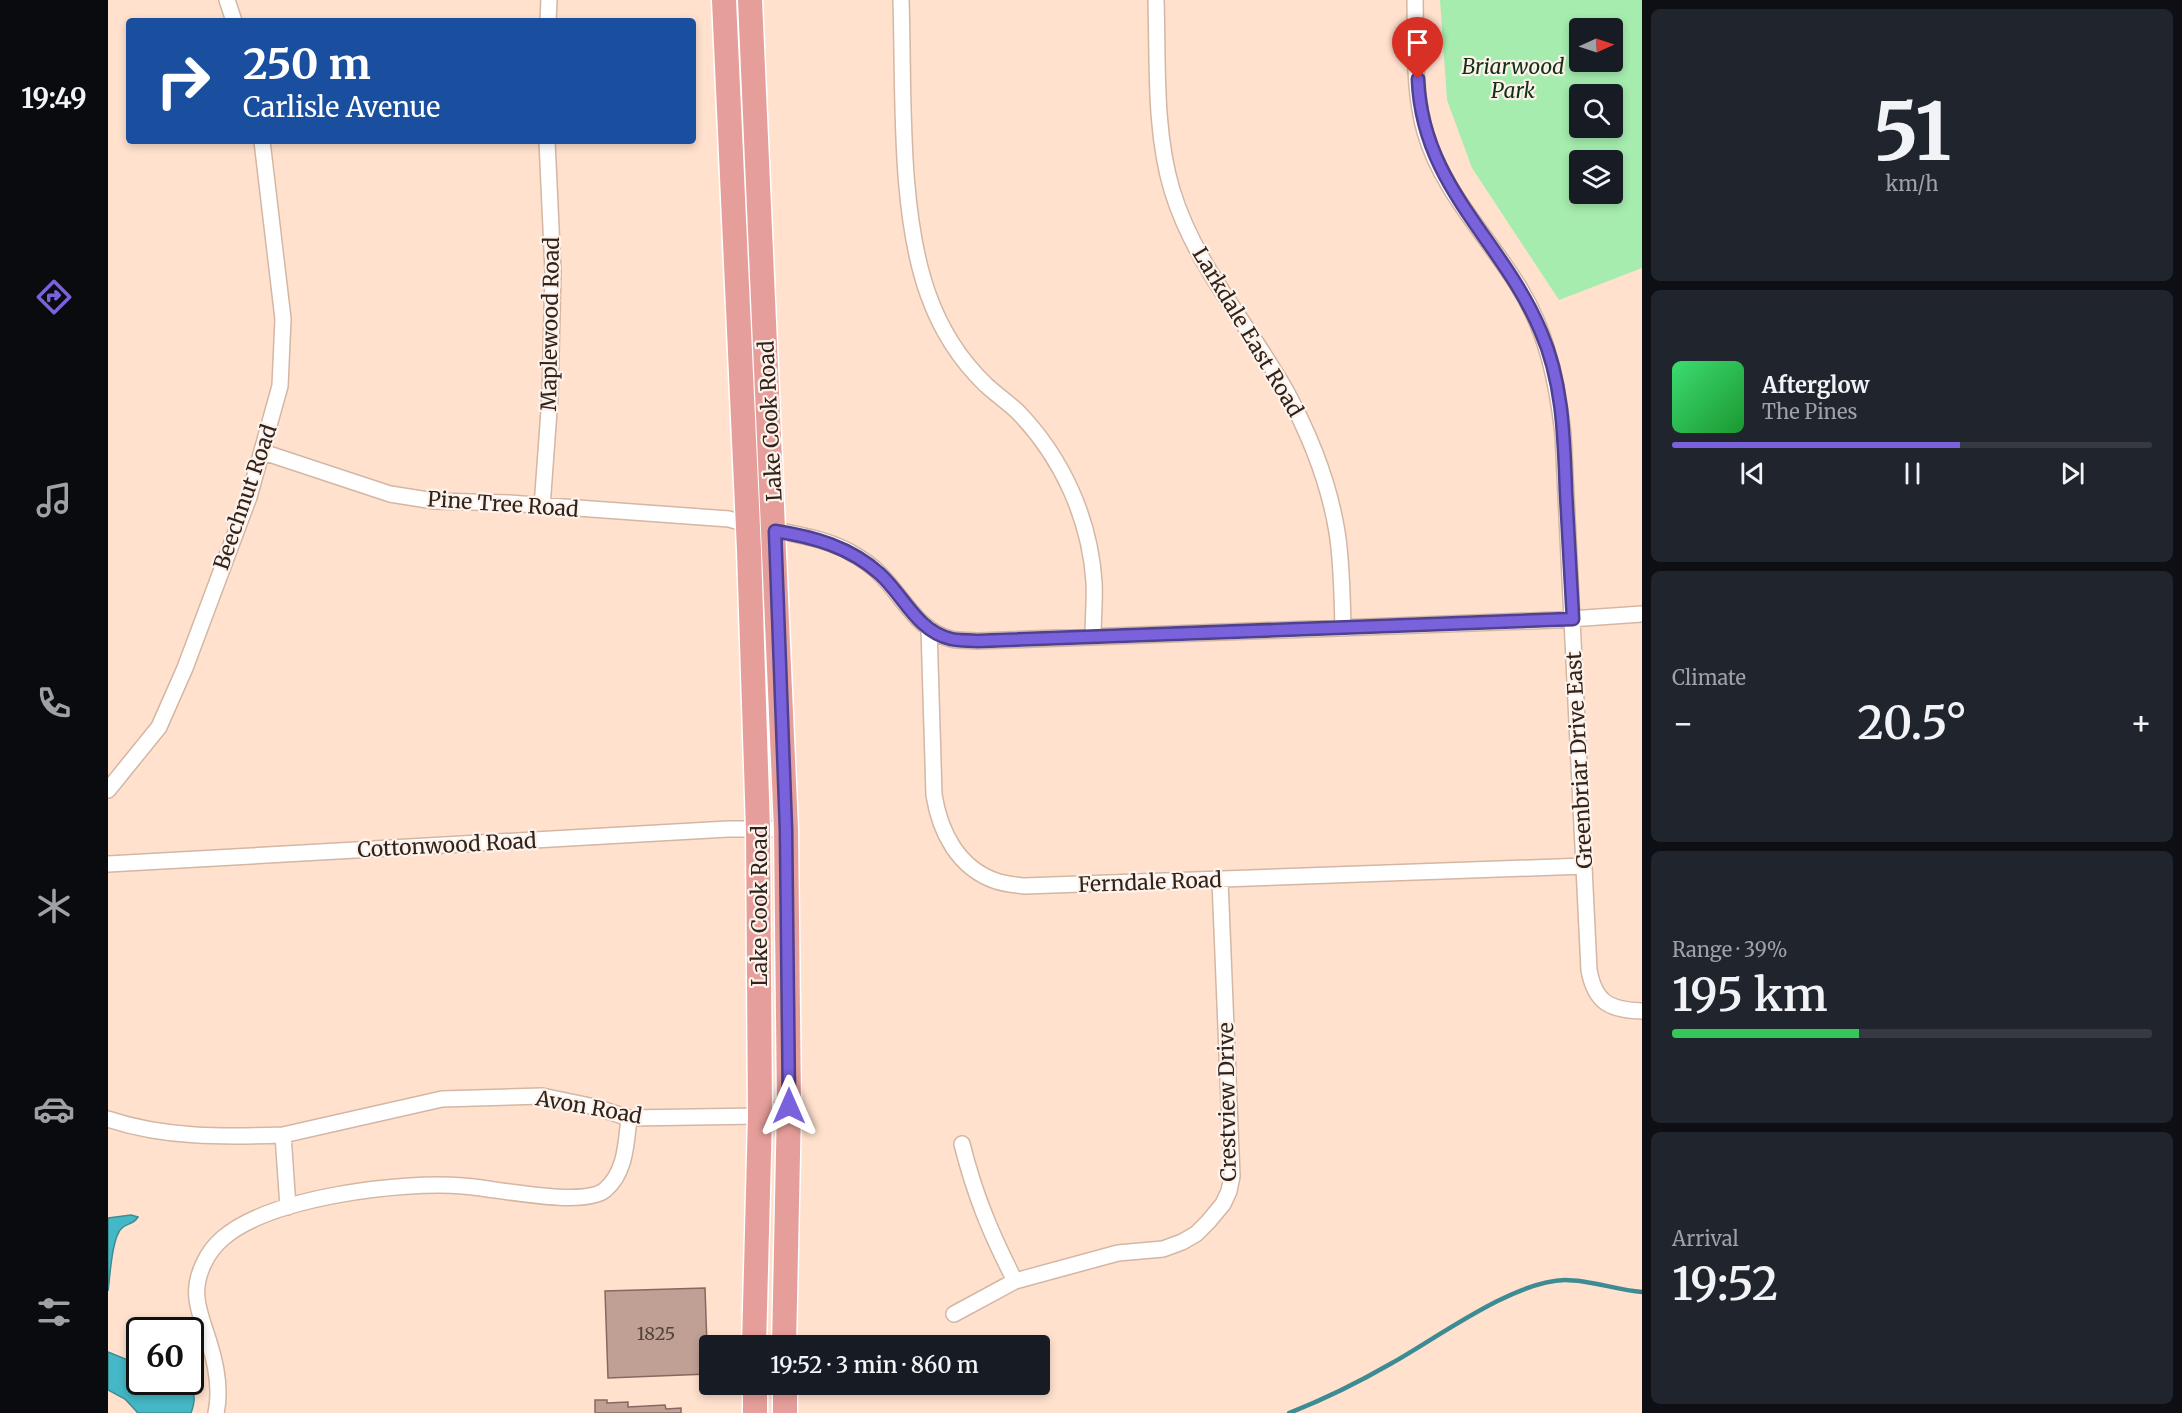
<!DOCTYPE html>
<html lang="en">
<head>
<meta charset="utf-8">
<style>
  :root { --surface:#171b24; --page:#20242c; --text:#f1f3f6; --muted:#9ea1a6; --line:#363941; --accent:#7a62dd }
  body { margin:0; font-family:Merriweather,serif; background:var(--page); color:var(--text); height:100vh; display:flex; flex-direction:column; font-size:22px; white-space:nowrap }
  * { box-sizing:border-box; margin:0 }
  p { font-size:20px; color:var(--muted) }
  .icon { flex:none; width:33px; height:33px; fill:none; stroke:currentColor; stroke-width:2; stroke-linecap:round; stroke-linejoin:round }
  .map { position:relative; flex:1; overflow:hidden }
  .side { display:flex; flex-direction:column; gap:9px; padding:9px; background:#0d0f14; width:540px }
  .side>* { flex:none }
  .guide { position:absolute; left:18px; top:18px; width:570px; height:126px; border-radius:6px; box-shadow:0 3px 9px #0003; background:#1a4fa0; color:#fff; overflow:hidden }
  .needle { width:39px; rotate:87deg }
  .buttons { position:absolute; left:1461px; top:18px; display:grid; gap:12px }
  .buttons a { display:grid; place-items:center; width:54px; height:54px; border-radius:6px; background:var(--surface); box-shadow:0 3px 9px #0003; font-size:30px }
  .speed { position:absolute; left:18px; top:1317px; display:flex; gap:12px; font-size:30px; font-weight:700; text-align:center }
  .speed>* { display:grid; place-content:center; width:78px; height:78px; border-radius:50%; background:var(--surface); box-shadow:0 3px 9px #0003; line-height:1 }
  .speed .limit { border:3px solid #111; border-radius:9px; background:#fff; color:#111 }
  .pin { position:absolute; display:grid; place-items:center; width:51px; height:51px; color:#fff; margin:-62px -26px; border-radius:50% 50% 50% 0; rotate:-45deg; box-shadow:0 0 6px #0007 }
  .pin .icon { rotate:45deg }
  .me { position:absolute; width:66px; margin:-33px; rotate:0deg; stroke-linejoin:round; filter:drop-shadow(0 0 4px #0008) }
  .turn { display:flex; align-items:center; gap:21px; height:126px; padding:0 18px; font-size:27px }
  .turn .icon { width:78px; height:78px; stroke-width:2.5 }
  .turn b { display:block; font-size:42px; line-height:51px }
  .big { font-size:45px; font-weight:600; line-height:1.1 }
  .side .card { flex:1; display:flex; flex-direction:column; justify-content:center; gap:9px; min-width:0; padding:0 21px; border-radius:9px; background:var(--page) }
  .side .dial { align-items:center; gap:0 }
  .dial b { font-size:78px; line-height:1 }
  .song { display:flex; align-items:center; gap:18px }
  .cover { width:72px; height:72px; border-radius:9px; background:linear-gradient(135deg,hsl(140 70% 55%),hsl(130 70% 35%)) }
  .played { height:6px; border-radius:3px; background:linear-gradient(90deg,var(--accent) 60%,var(--line) 60%) }
  .keys { display:flex; justify-content:space-around; direction:ltr }
  .heat { display:flex; justify-content:space-between; align-items:center; font-size:33px; direction:ltr }
  .charge { height:9px; border-radius:4px; background:linear-gradient(90deg,#34c759 39%,var(--line) 0) }
  .trip { position:absolute; left:591px; top:1335px; width:351px; height:60px; border-radius:6px; background:var(--surface); box-shadow:0 3px 9px #0003; font-weight:600; line-height:60px; text-align:center }
  main { display:flex; flex:1; min-height:0 }
  .tabs { display:flex; flex-direction:column; width:108px; justify-content:space-around; align-items:center; background:#090b0e; color:var(--muted) }
  .tabs .icon { width:42px; height:42px }
  .tabs .current { color:var(--accent) }
  .tabs b { font-size:27px; color:var(--text) }
  .map>svg:first-child { display:block }
  .green { fill:#a5ecae; fill-rule:evenodd }
  .water { fill:#44b8c6; stroke:#3e8c93; stroke-width:1.5 }
  .lines { fill:none; stroke-linecap:round; stroke-linejoin:round }
  .stream { stroke:#3e8c93; stroke-width:4.5 }
  .building { fill:#c0a095; stroke:#86685f; stroke-width:1.5 }
  .street-casing { stroke:#d3b7a4; stroke-width:18 }
  .primary-casing { stroke:#fff; stroke-width:27 }
  .street { stroke:#fff; stroke-width:15 }
  .primary { stroke:#e69e9a; stroke-width:24 }
  .route-casing { stroke:#4f4090; stroke-width:15 }
  .route { stroke:#7a62dd; stroke-width:10 }
  .labels { text-anchor:middle; dominant-baseline:central; stroke-width:4.5; stroke-linejoin:round; paint-order:stroke }
  .number-label { font-size:18px; fill:#53433b }
  .park-label { font-size:21px; font-style:italic; fill:#103317; stroke:#fef2ea }
  .street-label { font-size:21px; fill:#2f241d; stroke:#fef2ea }
</style>
</head>
<body>
<main>
<nav class="tabs">
<b>19:49</b>
<svg class="icon current" aria-label="directions" viewBox="0 0 24 24"><path d="M12 3l9 9-9 9-9-9zM9 14v-3h6M13 9l2 2-2 2"/></svg>
<svg class="icon" aria-label="music" viewBox="0 0 24 24"><path d="M9 18V5l10-2v13"/><circle cx="6" cy="18" r="3"/><circle cx="16" cy="16" r="3"/></svg>
<svg class="icon" aria-label="phone" viewBox="0 0 24 24"><path d="M5 4h4l2 5-3 2q2 4 5 5l2-3 5 2v4C11 20 4 13 5 4z"/></svg>
<svg class="icon" aria-label="climate" viewBox="0 0 24 24"><path d="M12 3v18M4 7l16 10M4 17L20 7"/></svg>
<svg class="icon" aria-label="car" viewBox="0 0 24 24"><path d="M5 17H2v-5l4-1 3-4h7l3 4 3 1v5h-3M9 17h6M6 11h13"/><circle cx="7" cy="17" r="2"/><circle cx="17" cy="17" r="2"/></svg>
<svg class="icon" aria-label="filters" viewBox="0 0 24 24"><path d="M4 7h16M4 17h16"/><circle cx="9" cy="7" r="2"/><circle cx="15" cy="17" r="2"/></svg>
</nav>
<div class="map">
<svg width="1534" height="1413" viewBox="0 0 1534 1413">
  <rect width="100%" height="100%" fill="#ffe1ce"/>
  <path class="green" d="M1332,0H1534V268L1451,300L1364,168L1339,100ZM1472,28H1504V62H1472ZM1472,94H1504V128H1472ZM1472,160H1504V194H1472Z"/>
  <path class="water" d="M23,1215L30,1217C25,1225 19,1223 14,1228C4,1236 2,1277 0,1291V1218Z
    M0,1352L22,1361L31,1370L32,1382C56,1382 98,1373 83,1413H30L17,1399L0,1390Z"/>
  <g class="lines">
    <path class="stream" d="M1181,1413C1217,1399 1251,1382 1284,1363C1329,1338 1405,1281 1457,1280C1483,1280 1508,1290 1534,1292"/>
  </g>
  <path class="building" d="M597,1288L600,1374L500,1378L497,1291Z
    M487,1400H499V1403L520,1402V1407L557,1405L558,1409L573,1408V1413H487Z"/>
  <g class="lines">
    <defs>
      <path id="street" d="M119,0L126,21
        M793,0C796,89 790,210 820,294C832,328 852,360 878,385C888,394 899,402 909,411C954,457 982,519 986,582C987,600 985,619 985,636
        M1048,0C1050,62 1046,130 1064,190C1087,266 1140,323 1178,391C1202,435 1221,483 1229,532C1234,563 1234,596 1235,627
        M1307,0C1308,43 1305,90 1317,132C1334,191 1379,235 1411,287C1439,332 1449,382 1455,434L1481,970C1487,1003 1502,1010 1534,1011
        M440,21L441,0
        M155,452L282,494L326,501L401,503L621,519C660,532 703,532 740,551C751,557 765,566 773,575C795,597 810,631 843,639C851,641 861,640 870,641L1448,620L1534,614
        M434,507L442,397L445,271L439,141
        M821,628L826,795C832,832 850,868 888,881C897,884 907,885 916,886L1476,866
        M0,790L51,727L77,668L141,497L172,386L175,319L154,141
        M0,864L620,829H678
        M0,1119C57,1138 115,1137 175,1135
        M854,1144C867,1196 883,1234 907,1281
        M180,1207L175,1135L334,1099L434,1096L487,1107L521,1118L652,1116L681,1106
        M846,1314L907,1281L1010,1253L1055,1249L1074,1242L1088,1234L1100,1222L1115,1204L1121,1191L1124,1176L1112,880
        M108,1413C113,1390 108,1364 101,1342C92,1313 81,1293 96,1263C100,1254 107,1245 115,1238C163,1197 293,1181 355,1186C386,1188 475,1208 497,1190C518,1172 518,1143 521,1118"/>
      <path id="primary" d="M616,0L641,550L650,829L652,1116L646,1346
        M642,0L678,829L681,1106L676,1346
        M647,1384V1413
        M677,1384V1413"/>
    </defs>
    <use href="#street" class="street-casing"/>
    <use href="#primary" class="primary-casing"/>
    <use href="#street" class="street"/>
    <use href="#primary" class="primary"/>
  </g>
  <g class="lines">
    <defs>
      <path id="route" d="M681,1106L678,830L667,531C706,537 742,547 772,574C796,596 809,631 843,639C851,641 861,640 870,641L1465,619C1463,577 1460,534 1458,492C1456,438 1455,382 1433,332C1395,240 1314,187 1310,79"/>
    </defs>
    <use href="#route" class="route-casing"/>
    <use href="#route" class="route"/>
  </g>
  <g class="labels">
    <g class="number-label">
      <text x="548" y="1333">1825</text>
    </g>
    <g class="park-label">
      <text x="1405" y="66">Briarwood<tspan x="1405" dy="24">Park</tspan></text>
    </g>
    <g class="street-label">
      <text transform="translate(442 324) rotate(-89)">Maplewood Road</text>
      <text transform="translate(1140 332) rotate(59)">Larkdale East Road</text>
      <text transform="translate(662 421) rotate(-93)">Lake Cook Road</text>
      <text transform="translate(137 497) rotate(-71)">Beechnut Road</text>
      <text transform="translate(395 504) rotate(4)">Pine Tree Road</text>
      <text transform="translate(1471 760) rotate(-93)">Greenbriar Drive East</text>
      <text transform="translate(339 845) rotate(-3)">Cottonwood Road</text>
      <text transform="translate(1042 882) rotate(-2)">Ferndale Road</text>
      <text transform="translate(651 906) rotate(-90)">Lake Cook Road</text>
      <text transform="translate(1119 1102) rotate(-91)">Crestview Drive</text>
      <text transform="translate(481 1107) rotate(10)">Avon Road</text>
    </g>
  </g>
</svg>
<div class="buttons">
<a><svg class="needle" viewBox="-14 -14 28 28"><path d="M0-13l5 13h-10z" fill="#e53935"/><path d="M0 13l5-13h-10z" fill="#9ea1a6"/></svg></a>
<a><svg class="icon" aria-label="search" viewBox="0 0 24 24"><circle cx="10" cy="10" r="6"/><path d="M15 15l6 6"/></svg></a>
<a><svg class="icon" aria-label="layers" viewBox="0 0 24 24"><path d="M12 4l9 5-9 5-9-5zM3 14l9 5 9-5"/></svg></a>
</div>
<div class="speed"><div class="limit">60</div></div>
<div class="pin" style="left:1310px;top:79px;background:#d93025"><svg class="icon" aria-label="arrive" viewBox="0 0 24 24"><path d="M6 21V4h12l-3 4 3 4H6"/></svg></div>
<svg class="me" style="left:681px;top:1106px" viewBox="-20 -20 40 40"><path d="M0-17L14 15 0 8-14 15z" fill="#7a62dd" stroke="#fff" stroke-width="4"/></svg>
<div class="trip">19:52 · 3 min · 860 m</div>
<div class="guide">
<div class="turn"><svg class="icon" aria-label="right" viewBox="0 0 24 24"><path d="M7 20v-9h11M14 6l5 5-5 5"/></svg><div><b>250 m</b>Carlisle Avenue</div></div>
</div>
</div>
<section class="side">
<div class="card dial"><b>51</b><p>km/h</p></div>
<div class="card">
<div class="song"><i class="cover"></i><div><b>Afterglow</b><p>The Pines</p></div></div>
<div class="played"></div>
<div class="keys"><svg class="icon" aria-label="previous" viewBox="0 0 24 24"><path d="M18 5L8 12l10 7zM5 5v14"/></svg><svg class="icon" aria-label="pause" viewBox="0 0 24 24"><path d="M8 5v14M16 5v14"/></svg><svg class="icon" aria-label="next" viewBox="0 0 24 24"><path d="M6 5l10 7-10 7zM19 5v14"/></svg></div>
</div>
<div class="card"><p>Climate</p>
<div class="heat"><a>−</a><b class="big">20.5°</b><a>+</a></div>
</div>
<div class="card"><p>Range · 39%</p><b class="big">195 km</b><div class="charge"></div></div>
<div class="card"><p>Arrival</p><b class="big">19:52</b></div>
</section>
</main>
</body>
</html>
